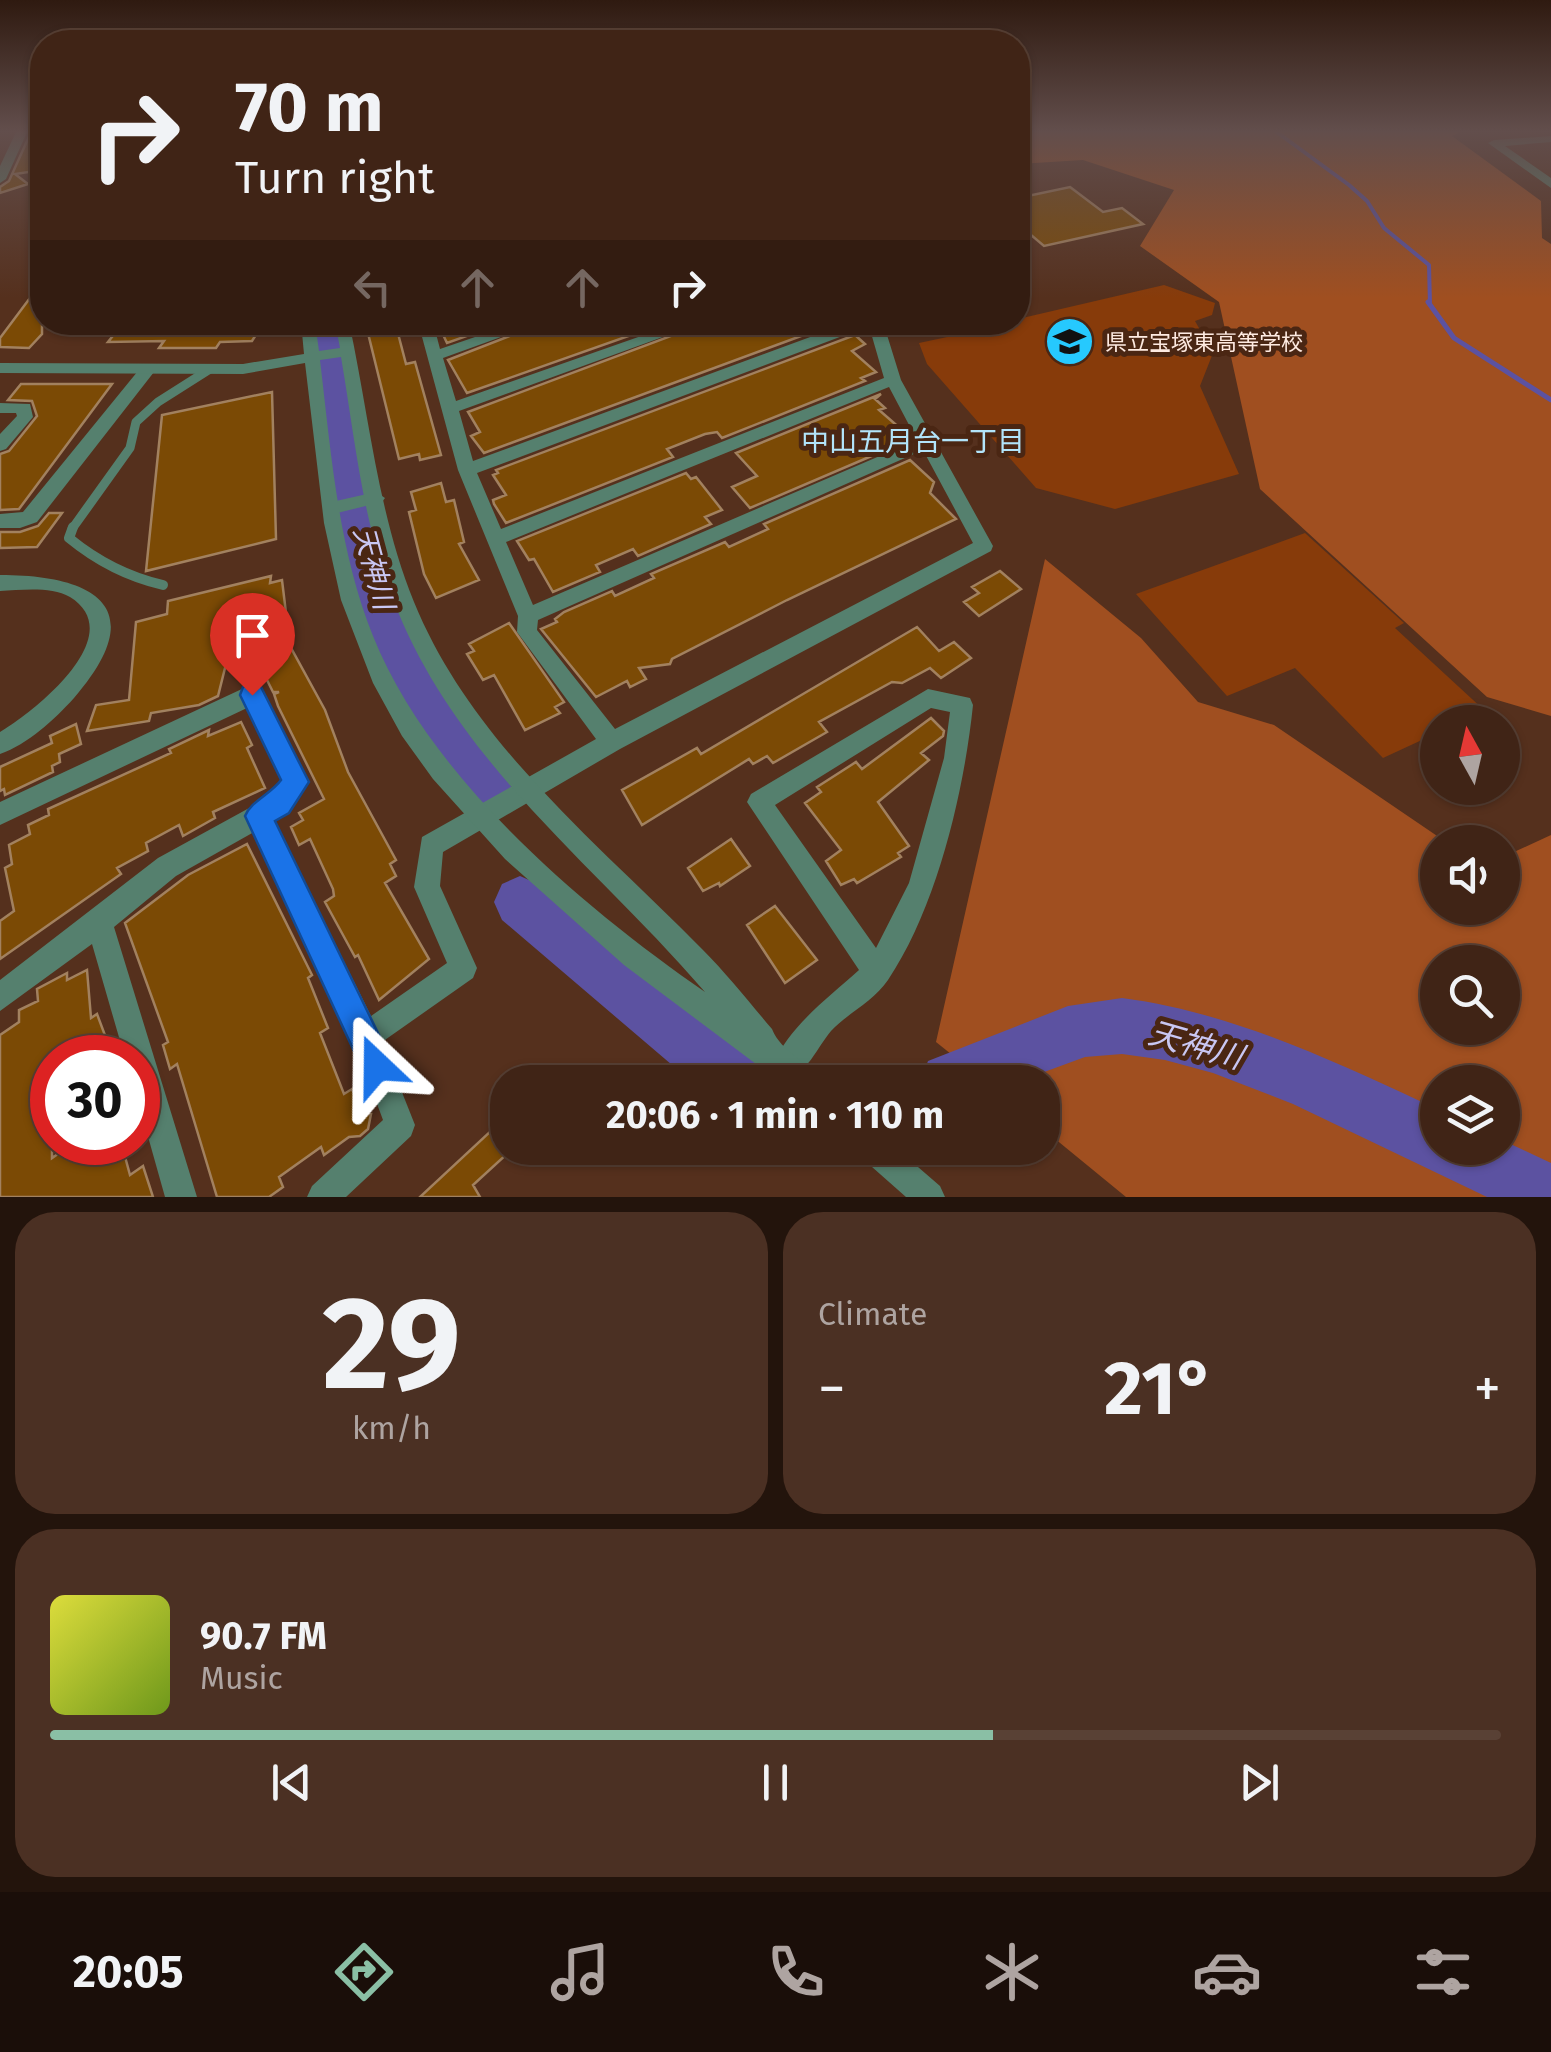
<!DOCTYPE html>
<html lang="en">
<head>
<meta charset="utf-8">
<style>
  :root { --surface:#402416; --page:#4b3023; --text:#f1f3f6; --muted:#aea4a1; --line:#594135; --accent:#8abfa5 }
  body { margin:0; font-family:"Fira Sans","Noto Sans JP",sans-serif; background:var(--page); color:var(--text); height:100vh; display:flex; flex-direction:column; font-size:38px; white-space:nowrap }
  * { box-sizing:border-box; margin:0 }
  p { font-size:32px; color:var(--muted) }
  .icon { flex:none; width:55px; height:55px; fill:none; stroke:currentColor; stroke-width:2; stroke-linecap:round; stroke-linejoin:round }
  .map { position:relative; height:1197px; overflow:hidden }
  .drawer { display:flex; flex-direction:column; gap:15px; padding:15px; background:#23140c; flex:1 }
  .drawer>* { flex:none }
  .guide { position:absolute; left:30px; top:30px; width:1000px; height:305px; border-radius:40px; box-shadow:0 2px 8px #0004,0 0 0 2px var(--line); background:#402416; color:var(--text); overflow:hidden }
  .needle { width:65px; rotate:352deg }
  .controls { position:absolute; left:1420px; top:705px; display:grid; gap:20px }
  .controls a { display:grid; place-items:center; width:100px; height:100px; border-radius:50%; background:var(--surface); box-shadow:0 2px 8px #0004,0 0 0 2px var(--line); font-size:50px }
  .speed { position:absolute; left:30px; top:1035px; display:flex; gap:20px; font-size:50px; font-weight:700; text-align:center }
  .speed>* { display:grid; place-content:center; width:130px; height:130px; border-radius:50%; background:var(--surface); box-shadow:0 2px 8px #0004,0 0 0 2px var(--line); line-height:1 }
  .speed .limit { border:15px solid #d22; background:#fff; color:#111 }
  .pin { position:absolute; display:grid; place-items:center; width:85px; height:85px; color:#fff; margin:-102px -42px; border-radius:50% 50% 50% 0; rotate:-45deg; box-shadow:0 0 10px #0007 }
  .pin .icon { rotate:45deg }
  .me { position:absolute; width:110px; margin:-55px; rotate:337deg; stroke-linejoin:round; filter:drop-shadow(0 0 8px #0008) }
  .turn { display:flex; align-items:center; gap:35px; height:210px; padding:0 40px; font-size:45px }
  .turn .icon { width:130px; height:130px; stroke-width:2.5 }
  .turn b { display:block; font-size:70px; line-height:85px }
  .lanes { display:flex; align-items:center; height:95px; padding:0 40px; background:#0003; justify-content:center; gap:50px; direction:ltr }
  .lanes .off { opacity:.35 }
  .big { font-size:75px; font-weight:700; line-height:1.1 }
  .drawer .card { flex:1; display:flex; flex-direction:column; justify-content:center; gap:15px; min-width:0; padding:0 35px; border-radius:40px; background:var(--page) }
  .drawer .dial { align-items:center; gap:0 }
  .dial b { font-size:130px; line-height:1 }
  .song { display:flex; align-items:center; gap:30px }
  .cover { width:120px; height:120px; border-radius:15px; background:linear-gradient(135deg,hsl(60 70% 55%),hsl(80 70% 35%)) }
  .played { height:10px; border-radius:5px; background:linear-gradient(90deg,var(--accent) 65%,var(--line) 65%) }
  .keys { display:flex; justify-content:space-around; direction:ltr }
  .heat { display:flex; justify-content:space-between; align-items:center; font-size:55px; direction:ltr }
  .drawer .tiles { flex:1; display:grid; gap:15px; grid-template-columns:1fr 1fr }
  .card:last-child { grid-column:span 2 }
  .trip { position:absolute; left:490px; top:1065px; width:570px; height:100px; border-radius:40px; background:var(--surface); box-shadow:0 2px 8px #0004,0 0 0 2px var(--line); font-weight:700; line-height:100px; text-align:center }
  .tabs { display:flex; height:160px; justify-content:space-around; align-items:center; background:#1a0e09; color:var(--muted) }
  .tabs .icon { width:70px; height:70px }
  .tabs .active { color:var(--accent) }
  .tabs b { font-size:45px; color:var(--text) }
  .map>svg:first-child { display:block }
  .green { fill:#873b0a }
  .forest { fill:#a04f20; fill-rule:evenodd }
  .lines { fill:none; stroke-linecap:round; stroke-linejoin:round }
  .stream-far1 { stroke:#5c52a1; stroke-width:4 }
  .stream { stroke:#5c52a1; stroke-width:5 }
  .river { fill:#5c52a1; fill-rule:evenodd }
  .building { fill:#7b4a05; stroke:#a2815f; stroke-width:2.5 }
  .service-far1 { stroke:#55806e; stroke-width:9 }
  .service { stroke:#55806e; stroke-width:10 }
  .minor { fill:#55806e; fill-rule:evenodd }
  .tertiary { fill:#55806e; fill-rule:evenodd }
  .route { fill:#1a73e8; stroke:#114b97; stroke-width:2.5 }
  .labels { text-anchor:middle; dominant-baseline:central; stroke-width:10; stroke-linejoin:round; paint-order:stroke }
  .far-poi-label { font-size:22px; fill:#feeae1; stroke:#4a2613; text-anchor:start }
  .neighbourhood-label { font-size:28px; fill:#b2e4fa; stroke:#4a2613 }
  .water-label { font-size:28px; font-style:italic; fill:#c9c7f3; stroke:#4a2613 }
  .near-water-label { font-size:32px; font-style:italic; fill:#c9c7f3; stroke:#4a2613 }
</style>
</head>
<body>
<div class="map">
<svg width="1551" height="1197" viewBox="0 0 1551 1197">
  <rect width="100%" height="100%" fill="#55301d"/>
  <path class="green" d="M1164,285L1215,303L1212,315L1195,321L1213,353L1200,386L1239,474L1115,509L1036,488L927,364L919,343L1018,322V319Z
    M1305,533L1404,623L1395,628L1485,711L1460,722H1438L1437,733L1383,758L1295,668L1227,696L1136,594Z"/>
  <path class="forest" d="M1018,130H1464L1452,136L1541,201L1542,238L1551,244V716L1487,697L1260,489L1219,302L1140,246L1174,190L1083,160L1018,164Z
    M1045,559L1141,638L1198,702L1274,725L1446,842H1438V908H1502L1503,857L1551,835V1197H1126L1043,1129L1042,1082H986L936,1042ZM1438,962H1502V1028H1438ZM1438,1082H1502V1148H1438Z"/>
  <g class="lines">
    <path class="stream-far1" d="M1274,130L1349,185L1367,201L1384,228L1429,265L1430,305"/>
    <path class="stream" d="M1428,302L1454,338L1551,400"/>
    <path class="river" d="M311,322H341C360,436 370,558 424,662C446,702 478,736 505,773L512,788L505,803L488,810L471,803C446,765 416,729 395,688C335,575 328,447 311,322Z
      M520,876L538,884L757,1061L765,1082H692L502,920L494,902L502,884Z
      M1122,998C1229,1012 1327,1058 1424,1103L1438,1109V1148H1502V1140L1551,1163V1197H1487L1293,1104L1213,1073L1165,1060L1122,1054L1085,1057L1017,1082H920L928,1061L1068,1006Z"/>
  </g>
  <path class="building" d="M32,130H42V170L15,174L28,184L0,193V187L9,181Z
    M1070,187L1103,212L1122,208L1143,224L1044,246L1018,224V198Z
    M42,282V334L29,348L0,347V338Z
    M124,322H264L252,341L220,342L216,348H159L164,341L108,342Z
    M377,322H395L406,364L415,362L441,455L420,460L419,454L399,459L367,329L377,326Z
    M437,322H506L447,343Z
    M546,322H668L467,393L448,360Z
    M708,322H839L484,453L471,436L480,432L468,412Z
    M855,335L865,344L852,351L876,372L861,378L865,381L722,438L717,432L705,434L667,449L673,457L506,523L494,504L493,500L506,495L493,475L498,473L496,470Z
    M21,384H112L19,509L0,510V454L9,451L37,416L32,401L8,400Z
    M272,392L276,539L146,571L162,415Z
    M881,394L875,399L885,408L879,410L902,430L889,440L895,446L750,508L732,487L757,476L736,453Z
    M910,460L934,482L930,493L956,519L787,600L672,659L670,664L639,668L646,679L630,687L627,681L596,697L541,629L557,622L555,619L564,612L612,591L615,596L654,578L651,574L725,542L729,547L768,529L764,524Z
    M686,473L691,479L696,477L722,510L705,517L711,524L638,556L633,549L596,565L600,572L553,592L534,559L529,560L517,541Z
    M441,483L446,502L454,500L464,542L459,544L479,580L436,598L424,574L409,512L416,510L411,492Z
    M49,513H62L37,547L0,548V532H20L38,526Z
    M1000,571L1021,589L979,616L964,602L979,593L972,587Z
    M271,576L270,583L282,580L290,646L325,710L348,772L396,860L390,864L396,876L385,883L429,959L379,1000L358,955L355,957L325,902L334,896L333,889L310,839L299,845L291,827L303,820L299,813L324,799L278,706L274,694L279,692H273L237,620L218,696L199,705L151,713L149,721L87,731L96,705L129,700L136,622L167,614L168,601Z
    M509,623L564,702L555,707L560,713L525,730L494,675L483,680L467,654L474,651L469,644Z
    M917,627L939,651L954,642L971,658L941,678L930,668L902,683L892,682L819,722L827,732L773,763L767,756L753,764L749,759L642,825L622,790L697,748L701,754Z
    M931,718L944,731L943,736L921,753L929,760L878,802L909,846L898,853L901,857L857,883L854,879L841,885L826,861L841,850L805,803L821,792L817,787L856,762L862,769Z
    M241,722L252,745L247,748L265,788L213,812L215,818L183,836L179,825L146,843L148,851L117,868L121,874L0,959V921L14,911L5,868L12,864L9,845L30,834L28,825L49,815L48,809L171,753L169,749L209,730L208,736Z
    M76,724L81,744L59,754L60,762L52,766L53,772L5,795L4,789L0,791V767L52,743L50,736Z
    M731,839L750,866L720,886L719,883L703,891L688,868Z
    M247,844L312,975L308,978L328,1028L320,1033L344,1094L352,1089L362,1114H371L368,1129L360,1136L349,1137L324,1155L321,1147L279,1177L283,1187L269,1197H217L177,1064L170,1069L163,1045L168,1042L125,923L188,875Z
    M775,906L817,960L785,983L747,925Z
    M87,970L91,1018L97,1014L106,1038L77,1058H52V1158L75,1142H121L130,1175L143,1166L153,1197H0V1035L19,1022V1010L38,1001L37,989L67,973V980Z
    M508,1115V1153L473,1185L480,1197H420Z"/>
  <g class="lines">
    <path class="service-far1" d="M72,529L130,448L136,422L158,402L210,369"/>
    <path class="service" d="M73,527L69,538C97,561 128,577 163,585"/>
    <path class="minor" d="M17,130H28L6,179L0,183V166Z
      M1551,136V142L1505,146L1551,178V188L1488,143L1494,140Z
      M418,322H433L440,349L519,322H542L443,358L456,401L681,322H704L459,411L473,461L851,322H883L901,380L993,546L991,551L620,749L443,852L440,886L477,968L473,978L382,1042L415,1125L411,1136L346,1197H307L312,1186L383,1120L354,1042L254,832L176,876L114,927L197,1197H165L138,1101V1058H125L92,944L0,1011V980L158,858L271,796L283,780L247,708L0,825V802L244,688L252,686L260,688L308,782L287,812L274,820L371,1016L447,963L414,887L422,837L596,739L517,632L518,616L458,470ZM869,326L884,378L501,529L477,473ZM889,387L917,440L533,605L506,542ZM923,450L973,543L615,729L537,630L538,620Z
      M148,364L156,369L154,372L37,522L20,528H0V514L23,512L142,366Z
      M0,403L30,404L33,417L6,449L0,451V434L17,416L16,413H0Z
      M376,492L385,498L382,502L333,514L324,508L327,503Z
      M928,689L970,698L973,705C964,792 937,907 888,980C874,1001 848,1013 831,1031C817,1048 807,1073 786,1081L776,1077L772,1067C788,1027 828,998 859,970L747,802L751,794ZM931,708L950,712L944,758L909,883L876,948L775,805Z"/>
    <path class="tertiary" d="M301,322H315L319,351L340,348L335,322H349C369,415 378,514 414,602C472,744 598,843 702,949C727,974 749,1002 772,1029C782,1054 808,1058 816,1082H780L624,965L505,859L433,779L402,736L373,683L341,600L324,523L305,363L243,374L0,373V363L243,364L304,354ZM341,357C355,439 363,525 394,602C457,764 596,865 705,992C582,907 429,777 373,636C338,549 331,452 320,360Z
      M0,575C96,575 152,608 74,698C54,720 28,744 0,754V732C34,712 131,635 70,597C51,586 21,590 0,591Z
      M859,1148H896L940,1186L945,1197H906L863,1159Z"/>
  </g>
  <linearGradient id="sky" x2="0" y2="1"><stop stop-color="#2f1a10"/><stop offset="0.44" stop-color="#624e4c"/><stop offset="1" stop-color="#624e4c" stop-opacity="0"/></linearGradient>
  <rect width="1551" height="298" fill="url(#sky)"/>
  <path class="route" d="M252,684L261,687L309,782L289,813L275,821L394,1066L389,1077L377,1082L366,1077L245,816C251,801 271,794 281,780L240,695L243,687Z"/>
  <defs>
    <symbol id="school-disc" viewBox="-11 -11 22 22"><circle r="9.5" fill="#26c9fe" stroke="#4a2613"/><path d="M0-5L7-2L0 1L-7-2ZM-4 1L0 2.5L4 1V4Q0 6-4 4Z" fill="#111"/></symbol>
  </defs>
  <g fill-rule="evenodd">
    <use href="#school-disc" x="1042" y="314" width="55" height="55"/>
  </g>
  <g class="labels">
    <g class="far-poi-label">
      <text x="1105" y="342">県立宝塚東高等学校</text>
    </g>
    <g class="neighbourhood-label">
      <text x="913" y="441">中山五月台一丁目</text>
    </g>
    <g class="water-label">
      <text transform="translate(374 568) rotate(75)">天神川</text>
    </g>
    <g class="near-water-label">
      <text transform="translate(1196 1045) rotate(16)">天神川</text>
    </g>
  </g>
</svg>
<div class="controls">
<a><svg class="needle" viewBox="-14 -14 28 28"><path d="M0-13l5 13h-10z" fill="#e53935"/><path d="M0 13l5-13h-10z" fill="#aea4a1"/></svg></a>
<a><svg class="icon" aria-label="sound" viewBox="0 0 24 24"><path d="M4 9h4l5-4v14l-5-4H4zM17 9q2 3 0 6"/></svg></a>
<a><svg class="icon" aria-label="search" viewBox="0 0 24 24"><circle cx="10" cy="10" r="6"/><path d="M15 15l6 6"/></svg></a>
<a><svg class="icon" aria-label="layers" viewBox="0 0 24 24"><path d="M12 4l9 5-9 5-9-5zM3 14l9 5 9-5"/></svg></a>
</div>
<div class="speed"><div class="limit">30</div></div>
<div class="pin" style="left:252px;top:695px;background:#d93025"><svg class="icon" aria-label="arrive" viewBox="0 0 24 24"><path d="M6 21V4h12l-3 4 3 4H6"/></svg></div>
<svg class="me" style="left:377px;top:1066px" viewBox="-20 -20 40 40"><path d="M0-17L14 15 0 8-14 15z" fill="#1a73e8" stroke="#fff" stroke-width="4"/></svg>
<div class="trip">20:06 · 1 min · 110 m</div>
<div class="guide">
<div class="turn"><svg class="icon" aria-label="right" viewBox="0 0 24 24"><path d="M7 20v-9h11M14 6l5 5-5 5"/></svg><div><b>70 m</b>Turn right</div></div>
<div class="lanes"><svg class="icon off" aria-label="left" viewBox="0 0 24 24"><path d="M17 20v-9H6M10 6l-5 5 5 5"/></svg><svg class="icon off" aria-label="ahead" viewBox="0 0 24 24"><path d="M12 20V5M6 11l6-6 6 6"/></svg><svg class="icon off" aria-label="ahead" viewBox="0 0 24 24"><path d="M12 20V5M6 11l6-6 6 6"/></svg><svg class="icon" aria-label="right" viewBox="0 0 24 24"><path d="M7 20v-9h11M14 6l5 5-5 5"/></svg></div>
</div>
</div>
<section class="drawer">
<div class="tiles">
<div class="card dial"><b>29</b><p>km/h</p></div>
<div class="card"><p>Climate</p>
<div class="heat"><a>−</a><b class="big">21°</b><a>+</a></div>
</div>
<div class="card">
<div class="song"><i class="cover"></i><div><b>90.7 FM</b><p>Music</p></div></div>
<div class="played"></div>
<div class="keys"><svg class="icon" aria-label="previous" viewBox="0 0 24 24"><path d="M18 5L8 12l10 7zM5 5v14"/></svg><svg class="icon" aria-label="pause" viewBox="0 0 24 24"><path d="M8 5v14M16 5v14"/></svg><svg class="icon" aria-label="next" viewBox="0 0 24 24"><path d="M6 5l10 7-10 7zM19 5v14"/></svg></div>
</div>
</div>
</section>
<nav class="tabs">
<b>20:05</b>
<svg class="icon active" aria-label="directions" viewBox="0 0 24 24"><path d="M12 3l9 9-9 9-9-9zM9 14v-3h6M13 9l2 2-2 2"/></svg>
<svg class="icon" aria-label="music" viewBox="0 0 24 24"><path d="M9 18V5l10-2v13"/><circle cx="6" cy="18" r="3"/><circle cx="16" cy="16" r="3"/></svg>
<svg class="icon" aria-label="phone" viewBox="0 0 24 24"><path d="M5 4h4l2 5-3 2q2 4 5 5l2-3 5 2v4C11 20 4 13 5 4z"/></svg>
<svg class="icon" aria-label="climate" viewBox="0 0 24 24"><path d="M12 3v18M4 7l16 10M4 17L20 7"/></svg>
<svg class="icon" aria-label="car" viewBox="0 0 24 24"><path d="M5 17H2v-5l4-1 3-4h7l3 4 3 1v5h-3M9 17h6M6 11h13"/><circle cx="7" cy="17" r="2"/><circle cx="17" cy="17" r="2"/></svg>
<svg class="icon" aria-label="filters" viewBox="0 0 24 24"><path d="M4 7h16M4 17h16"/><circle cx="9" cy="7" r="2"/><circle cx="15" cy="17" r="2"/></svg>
</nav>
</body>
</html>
